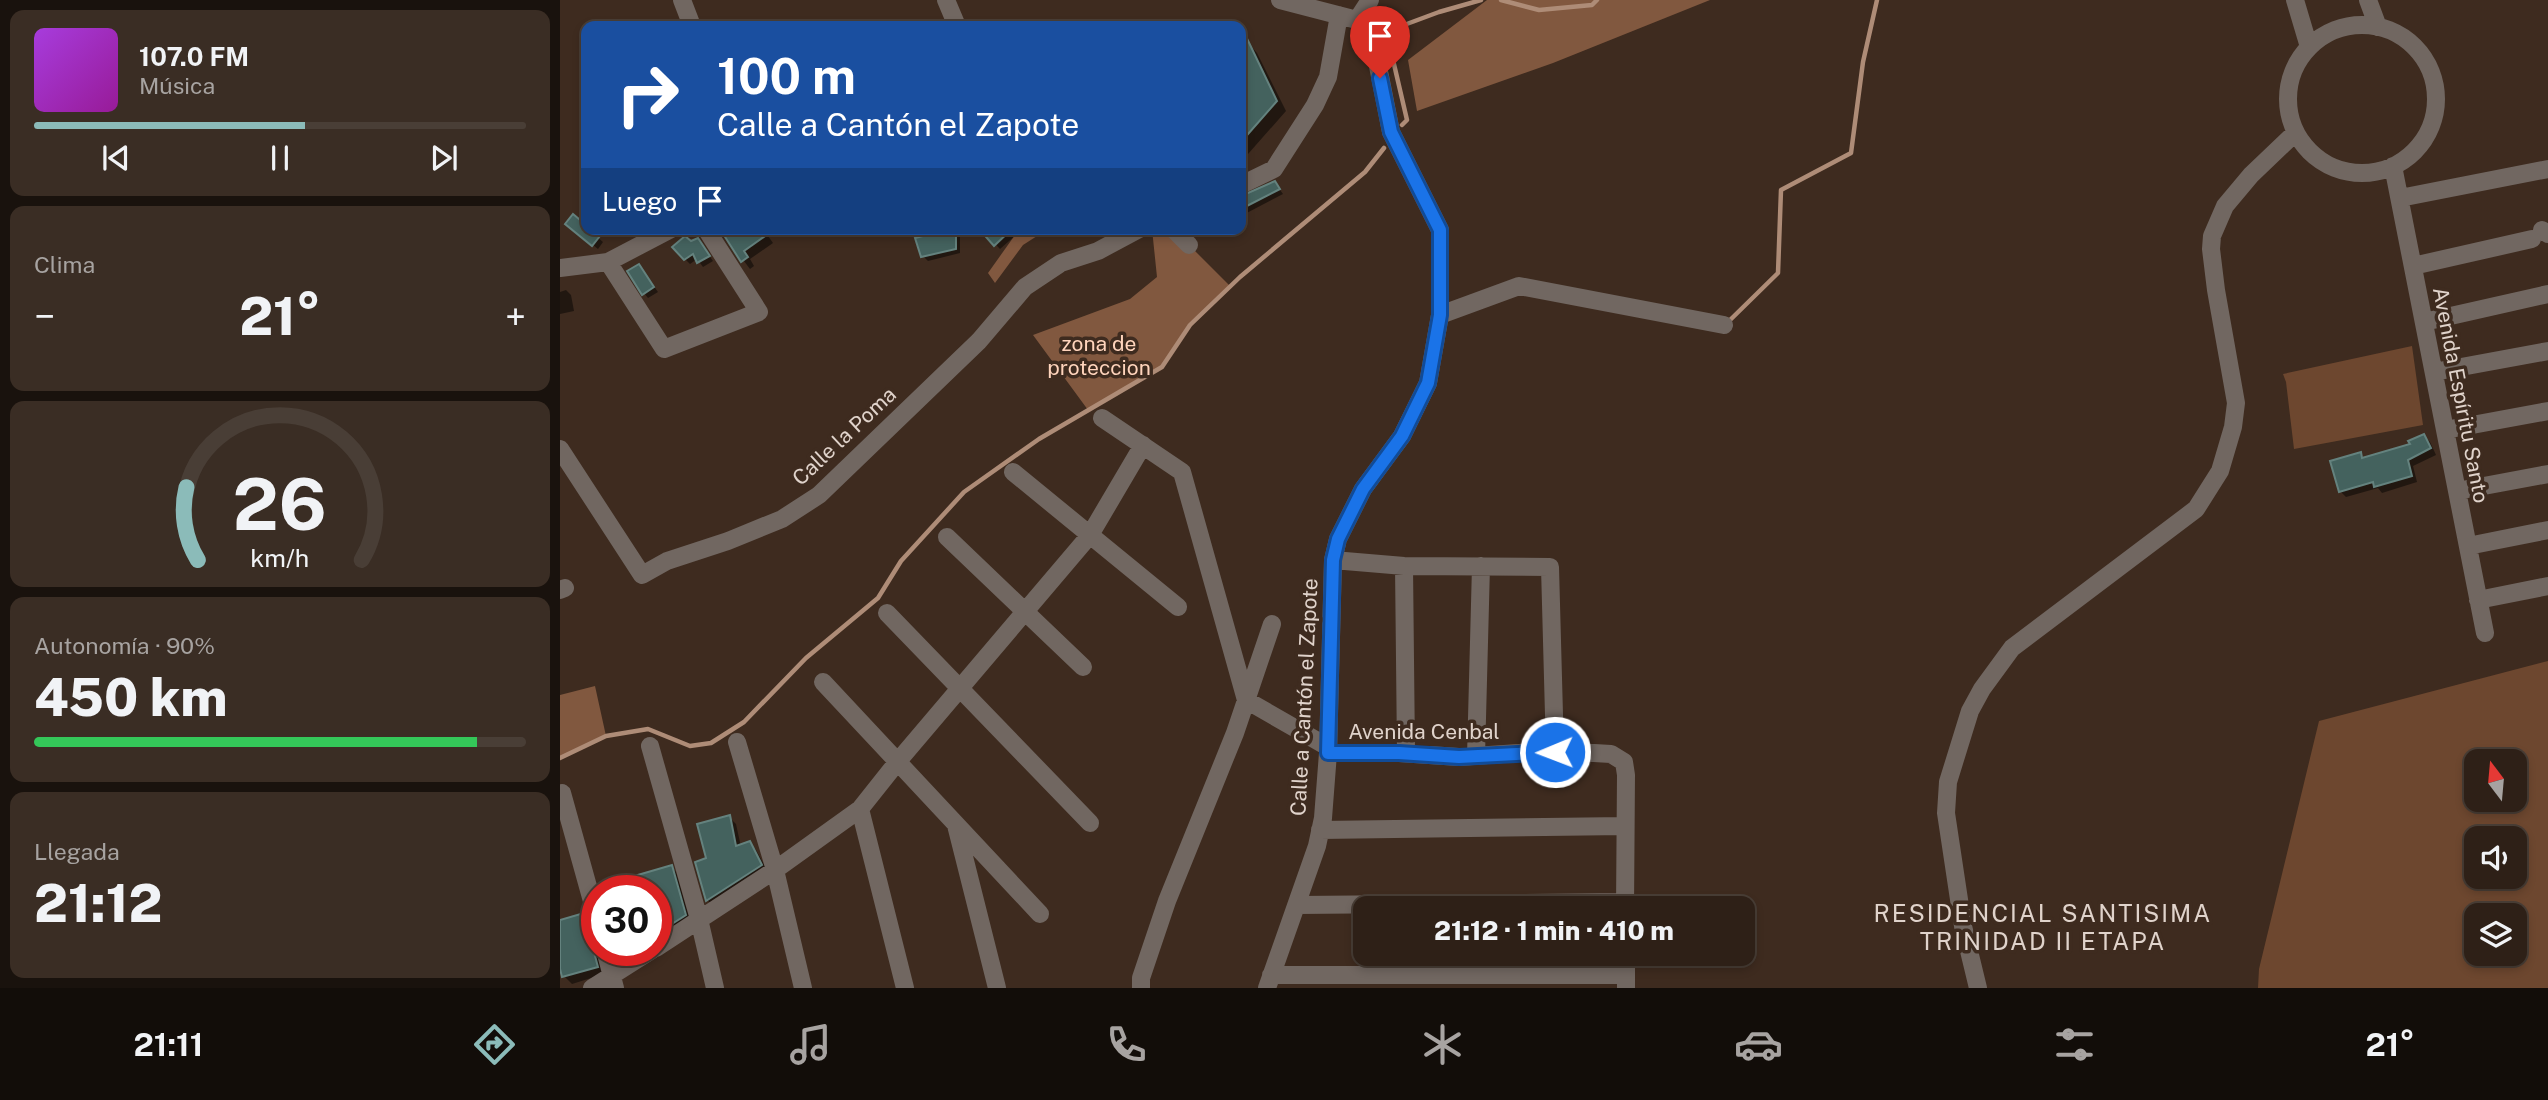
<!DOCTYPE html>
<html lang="es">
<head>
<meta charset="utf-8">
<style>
  :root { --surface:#2e2017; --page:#3a2d24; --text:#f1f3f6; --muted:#a7a3a1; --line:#493e36; --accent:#8bbbb9 }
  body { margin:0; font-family:"Public Sans",sans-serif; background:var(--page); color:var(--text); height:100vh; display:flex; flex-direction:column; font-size:26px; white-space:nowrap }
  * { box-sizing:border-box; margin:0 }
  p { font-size:23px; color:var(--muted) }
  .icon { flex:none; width:38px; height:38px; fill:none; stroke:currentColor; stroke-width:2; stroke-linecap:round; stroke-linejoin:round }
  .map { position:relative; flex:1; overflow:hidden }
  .sheet { display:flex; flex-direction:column; gap:10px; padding:10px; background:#19120d; width:560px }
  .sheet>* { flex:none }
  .banner { position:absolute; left:21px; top:21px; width:665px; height:214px; border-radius:14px; box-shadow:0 4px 10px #0003,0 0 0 2px var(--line); background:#1a4fa0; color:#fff; overflow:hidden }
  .needle { width:46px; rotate:344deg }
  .fabs { position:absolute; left:1904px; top:749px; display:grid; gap:14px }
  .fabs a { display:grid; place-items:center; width:63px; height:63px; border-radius:14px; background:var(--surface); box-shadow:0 4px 10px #0003,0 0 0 2px var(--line); font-size:35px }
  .speed { position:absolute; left:21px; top:875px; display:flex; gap:14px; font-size:35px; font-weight:700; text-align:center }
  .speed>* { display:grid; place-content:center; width:91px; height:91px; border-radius:50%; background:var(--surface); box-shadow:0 4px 10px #0003,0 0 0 2px var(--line); line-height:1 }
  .speed .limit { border:10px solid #d22; background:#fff; color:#111 }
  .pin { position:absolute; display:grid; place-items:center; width:60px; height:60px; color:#fff; margin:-72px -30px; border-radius:50% 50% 50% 0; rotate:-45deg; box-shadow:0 0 7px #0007 }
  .pin .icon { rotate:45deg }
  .me { position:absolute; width:77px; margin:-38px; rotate:269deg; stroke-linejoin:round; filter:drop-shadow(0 0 5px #0008) }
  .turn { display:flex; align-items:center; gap:24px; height:147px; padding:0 21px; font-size:32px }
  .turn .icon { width:91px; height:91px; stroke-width:2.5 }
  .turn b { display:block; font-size:49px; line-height:60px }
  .then { display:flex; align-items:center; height:66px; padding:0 21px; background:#0003; gap:14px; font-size:26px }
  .big { font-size:52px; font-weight:800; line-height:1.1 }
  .sheet .tile { flex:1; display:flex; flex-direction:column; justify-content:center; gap:10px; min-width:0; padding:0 24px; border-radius:14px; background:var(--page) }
  .sheet .dial { align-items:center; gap:0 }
  .dial svg { height:182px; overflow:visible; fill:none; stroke:var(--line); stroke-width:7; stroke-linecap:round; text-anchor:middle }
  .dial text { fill:var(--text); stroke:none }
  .song { display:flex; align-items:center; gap:21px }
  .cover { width:84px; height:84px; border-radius:10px; background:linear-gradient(135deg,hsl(280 70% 55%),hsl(300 70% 35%)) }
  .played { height:7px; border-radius:4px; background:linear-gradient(90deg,var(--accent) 55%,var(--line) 55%) }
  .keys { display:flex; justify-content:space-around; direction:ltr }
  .heat { display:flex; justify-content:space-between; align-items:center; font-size:38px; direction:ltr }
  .charge { height:10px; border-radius:5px; background:linear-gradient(90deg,#34c759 90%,var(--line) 0) }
  .trip { position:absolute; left:793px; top:896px; width:402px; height:70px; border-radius:14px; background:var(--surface); box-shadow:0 4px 10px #0003,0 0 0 2px var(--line); font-weight:800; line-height:70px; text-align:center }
  .tab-bar { display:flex; height:112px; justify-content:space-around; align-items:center; background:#120d09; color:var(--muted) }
  .tab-bar .icon { width:49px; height:49px }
  .tab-bar .current { color:var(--accent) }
  .tab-bar b { font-size:32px; color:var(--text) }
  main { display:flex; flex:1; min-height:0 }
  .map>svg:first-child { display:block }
  .green { fill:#6d472f; fill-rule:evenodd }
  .forest { fill:#81583f }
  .shadow { fill:#0007 }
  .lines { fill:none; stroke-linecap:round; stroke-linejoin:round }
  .stream { stroke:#ae8c77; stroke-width:4.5 }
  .building { fill:#44625e; stroke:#64827e; stroke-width:2 }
  .minor { stroke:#716761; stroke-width:18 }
  .route-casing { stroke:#114b97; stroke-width:18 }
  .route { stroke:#1a73e8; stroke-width:12 }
  .labels { text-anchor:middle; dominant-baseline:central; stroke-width:7; stroke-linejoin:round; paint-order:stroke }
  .park-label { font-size:21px; fill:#ffd4bc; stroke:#3e2b1f }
  .street-label { font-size:21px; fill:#e0d3cb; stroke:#3e2b1f }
  .quarter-label { font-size:24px; letter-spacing:2px; fill:#e0d3cb; stroke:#3e2b1f }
</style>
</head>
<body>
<main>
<section class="sheet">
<div class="tile">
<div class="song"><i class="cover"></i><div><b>107.0 FM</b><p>Música</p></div></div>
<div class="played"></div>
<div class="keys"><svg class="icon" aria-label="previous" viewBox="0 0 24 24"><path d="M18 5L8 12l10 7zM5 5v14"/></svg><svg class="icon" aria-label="pause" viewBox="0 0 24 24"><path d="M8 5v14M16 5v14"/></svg><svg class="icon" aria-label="next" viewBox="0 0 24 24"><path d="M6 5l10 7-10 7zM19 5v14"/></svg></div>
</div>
<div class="tile"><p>Clima</p>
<div class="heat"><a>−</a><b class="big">21°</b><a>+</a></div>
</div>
<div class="tile dial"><svg viewBox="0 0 100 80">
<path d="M14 69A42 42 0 1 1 86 69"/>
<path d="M14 69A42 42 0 0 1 9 37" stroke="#8bbbb9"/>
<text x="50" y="56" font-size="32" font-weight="700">26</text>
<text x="50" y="72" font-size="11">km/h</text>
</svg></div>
<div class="tile"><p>Autonomía · 90%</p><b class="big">450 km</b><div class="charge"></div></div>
<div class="tile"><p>Llegada</p><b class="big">21:12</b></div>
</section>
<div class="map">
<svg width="1988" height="988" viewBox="0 0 1988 988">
  <rect width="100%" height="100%" fill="#3e2b1f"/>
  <path class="green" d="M1852,346L1863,425L1734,449L1726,382L1723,374Z
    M1988,661V988H1698L1699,969L1759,721ZM1916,761H1955V800H1916ZM1916,838H1955V877H1916ZM1916,915H1955V954H1916Z"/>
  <path class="forest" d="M927,0H1150L993,63L857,111L848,60Z
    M464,229H488L463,245L435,283L428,273L455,235Z
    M592,229H613L670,286L630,325L599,369L528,410L473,335L570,299L597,277Z
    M35,686L46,736L0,758V695Z"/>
  <path class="shadow" d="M688,43L697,53L726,111L681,162V72L685,69L681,65V48Z
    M715,183L723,194L681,216V198Z
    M13,217L43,242L38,249L12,228Z
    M160,229H203L213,243L190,259L194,266L190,269Z
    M430,229H453L457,234L440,249L426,234Z
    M395,230L400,234V253L368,261L363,256Z
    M138,240L153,261L143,267L137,259L130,264L125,259L131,243Z
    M83,271L98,292L88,298L84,293Z
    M6,290L11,295L14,311L0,314V292Z
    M1864,436L1870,442L1876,455L1853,466L1857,482L1822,493L1818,488L1786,497L1780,491L1800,454L1805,459L1852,445Z
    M169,817L176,824L181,847L190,843L196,850L206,868L154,906L147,900L148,859Z
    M111,867L116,872L130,920L96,941V891Z
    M23,915L31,923L37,935V950L44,974L12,984L4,976L0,963V922Z"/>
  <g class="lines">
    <path class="stream" d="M941,0L979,10L1032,5L1037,0
      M842,125L847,120L830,47L836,28L879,12L921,0
      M1168,322L1218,273L1221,190L1291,153L1303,62L1317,0
      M0,758L46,736L88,729L130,746L151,743L184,722L246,658L318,598L341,561L404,492L479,439L602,367L630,325L680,277L805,172L824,148"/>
  </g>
  <path class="building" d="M681,26L717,101L681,142Z
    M715,181L720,189L681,209V196Z
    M13,214L26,225V229H31L40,236L32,246L5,224Z
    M160,229H215L184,251L188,257L181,262Z
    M390,229H396V249L361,257L355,238Z
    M419,229H452L434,246Z
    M125,236L131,241L138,238L150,256L137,263L133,254L124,260L112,247Z
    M79,264L94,287L82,295L67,271Z
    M1864,434L1871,448L1848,460L1852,476L1814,487L1813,482L1779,492L1770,461L1801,452L1802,458L1850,444L1848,441Z
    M170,815L176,846L190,841L202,865L146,901L135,862L146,858L137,824Z
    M112,865L126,915L96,934V891H41L40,886Z
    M24,913L26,923L34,930L37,938L34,952L38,967L2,977L0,969V920Z"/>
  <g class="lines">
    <path class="minor" d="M122,0L132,26
      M386,0L397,26
      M1735,0L1749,47
      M1808,0L1818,27
      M797,20L810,0
      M1728 99a74 74 0 1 1 148 0a74 74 0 1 1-148 0Z
      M1833,166L1925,633
      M681,185L714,169L755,105L768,77L779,15
      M1840,198L1988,169
      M613,229L629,245
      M1982,230L1988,234
      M48,262L104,349L199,312L146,229
      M1853,266L1972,239
      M0,268L48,262L111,229
      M880,315L959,286L1164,325
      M1864,322L1988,294
      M1874,372L1988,351
      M542,418L622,472L686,700L768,747
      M1885,430L1988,411
      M0,449L82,575L107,561L168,541L222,519L259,495L419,341L465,287L501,263L538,251L579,229
      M453,472L618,607
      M1897,491L1988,474
      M387,537L523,667
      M1908,546L1988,530
      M773,560L844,566L990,567L995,752
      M844,566L846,753
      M0,590L5,588
      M1918,600L1988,586
      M327,613L530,823
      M263,682L480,914
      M177,742L215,870L243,988
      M90,746L139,919L155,988
      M768,753H839L899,757L972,752L1034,753L1051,754L1064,762L1066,775L1065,908
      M916,756L921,566
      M2,793L37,919
      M396,825L437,988
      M760,830L1065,826
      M737,905L1065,902
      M96,948L215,870L300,809
      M45,950L55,988
      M1066,954V988
      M711,975H1066
      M32,988L92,950
      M345,988L300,809L339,760L530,535L583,445
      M581,988V978L607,901L675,733L712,624
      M707,988L757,846L763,818L768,753L773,560L778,539L803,489L842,436L868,383L880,315V230L831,132L815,51L797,20L720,0
      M1418,988L1403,926L1386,813L1388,782L1410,711L1422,689L1452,648L1636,509L1660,471L1673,427L1676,403L1656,290L1651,249L1652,236L1665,206L1691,175L1735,133"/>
  </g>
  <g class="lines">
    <defs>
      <path id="route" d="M820,78L831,132L880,230V315L868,383L842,436L803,489L778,539L773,560L768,753H839L899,757L995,752"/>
    </defs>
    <use href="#route" class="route-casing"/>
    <use href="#route" class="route"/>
  </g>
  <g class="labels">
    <g class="park-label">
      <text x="539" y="343">zona de<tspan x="539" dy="24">proteccion</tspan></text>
    </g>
    <g class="street-label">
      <text transform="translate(1901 395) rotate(79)">Avenida Espíritu Santo</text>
      <text transform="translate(284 436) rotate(-43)">Calle la Poma</text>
      <text transform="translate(744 697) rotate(-87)">Calle a Cantón el Zapote</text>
      <text x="864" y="731">Avenida Cenbal</text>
    </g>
    <g class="quarter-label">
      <text x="1483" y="913">RESIDENCIAL SANTISIMA<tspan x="1483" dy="28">TRINIDAD II ETAPA</tspan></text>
    </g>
  </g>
</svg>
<div class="fabs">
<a><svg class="needle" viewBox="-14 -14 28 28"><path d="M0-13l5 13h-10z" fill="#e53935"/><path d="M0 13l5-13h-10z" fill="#a7a3a1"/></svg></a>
<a><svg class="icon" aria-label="sound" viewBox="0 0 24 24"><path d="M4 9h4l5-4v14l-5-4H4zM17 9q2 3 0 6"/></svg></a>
<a><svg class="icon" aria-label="layers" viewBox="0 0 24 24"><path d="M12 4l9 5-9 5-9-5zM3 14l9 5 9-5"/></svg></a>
</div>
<div class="speed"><div class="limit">30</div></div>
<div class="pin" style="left:820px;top:78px;background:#d93025"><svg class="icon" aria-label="arrive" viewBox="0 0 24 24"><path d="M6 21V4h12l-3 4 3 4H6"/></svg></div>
<svg class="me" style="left:995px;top:752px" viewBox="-20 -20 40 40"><circle r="17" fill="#1a73e8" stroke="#fff" stroke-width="3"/><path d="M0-11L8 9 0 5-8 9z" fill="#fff"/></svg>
<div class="trip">21:12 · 1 min · 410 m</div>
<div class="banner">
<div class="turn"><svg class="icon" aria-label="right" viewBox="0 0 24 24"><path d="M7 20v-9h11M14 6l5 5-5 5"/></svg><div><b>100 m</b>Calle a Cantón el Zapote</div></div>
<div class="then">Luego<svg class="icon" aria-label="arrive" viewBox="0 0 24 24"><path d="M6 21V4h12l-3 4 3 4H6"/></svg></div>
</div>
</div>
</main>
<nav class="tab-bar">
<b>21:11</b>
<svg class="icon current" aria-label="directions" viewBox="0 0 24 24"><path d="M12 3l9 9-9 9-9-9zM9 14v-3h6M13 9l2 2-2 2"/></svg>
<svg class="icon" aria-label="music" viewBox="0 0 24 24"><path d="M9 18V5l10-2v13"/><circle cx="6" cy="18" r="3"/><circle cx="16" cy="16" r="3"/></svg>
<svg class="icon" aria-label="phone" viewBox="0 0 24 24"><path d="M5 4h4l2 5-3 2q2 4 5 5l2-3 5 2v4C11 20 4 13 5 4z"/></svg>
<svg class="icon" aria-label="climate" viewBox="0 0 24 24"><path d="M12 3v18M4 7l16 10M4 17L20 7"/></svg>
<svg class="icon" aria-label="car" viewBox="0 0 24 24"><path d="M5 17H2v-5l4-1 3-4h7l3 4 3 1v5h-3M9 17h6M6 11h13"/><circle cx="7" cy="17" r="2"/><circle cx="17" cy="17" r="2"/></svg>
<svg class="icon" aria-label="filters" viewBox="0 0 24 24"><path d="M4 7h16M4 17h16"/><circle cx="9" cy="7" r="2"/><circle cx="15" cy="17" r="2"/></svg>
<b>21°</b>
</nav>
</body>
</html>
